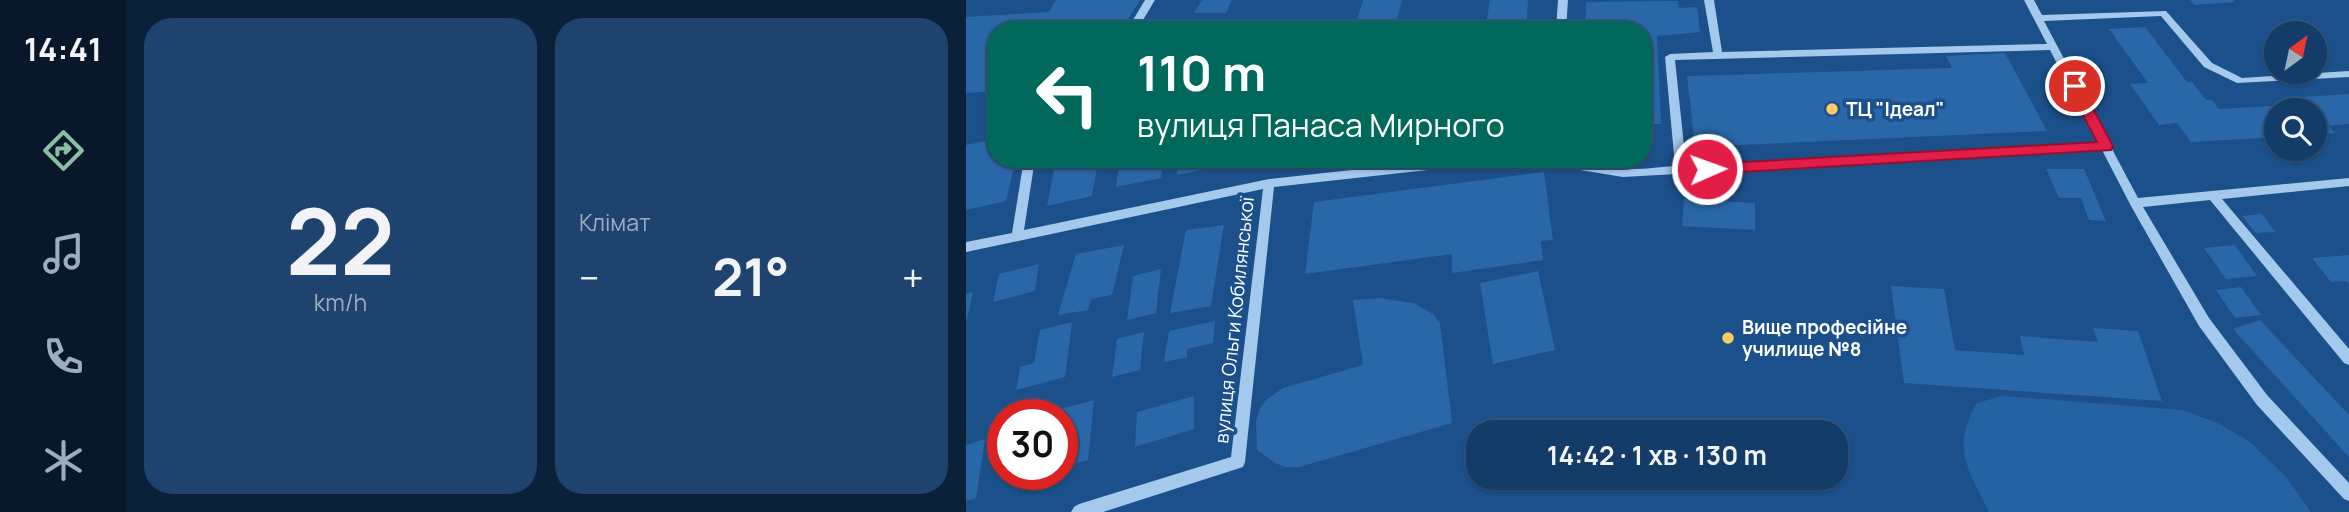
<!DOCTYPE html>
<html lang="uk">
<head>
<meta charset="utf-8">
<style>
  :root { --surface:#143c68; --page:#1d436e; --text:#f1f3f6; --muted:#9dadc0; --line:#33567c; --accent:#8abfa5 }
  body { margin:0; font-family:Manrope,sans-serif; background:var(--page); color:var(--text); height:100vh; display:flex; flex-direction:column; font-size:26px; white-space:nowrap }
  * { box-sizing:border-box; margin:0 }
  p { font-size:23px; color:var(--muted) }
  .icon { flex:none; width:38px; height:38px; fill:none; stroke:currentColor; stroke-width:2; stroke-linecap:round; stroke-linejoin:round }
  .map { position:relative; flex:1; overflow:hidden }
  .drawer { display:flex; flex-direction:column; gap:18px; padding:18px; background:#0b2139; width:840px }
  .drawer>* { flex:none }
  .hud { position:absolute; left:21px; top:21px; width:665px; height:147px; border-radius:28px; box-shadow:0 2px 5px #0004,0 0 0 2px var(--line); background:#00695c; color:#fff; overflow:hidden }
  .needle { width:46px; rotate:33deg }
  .controls { position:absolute; left:1298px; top:21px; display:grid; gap:14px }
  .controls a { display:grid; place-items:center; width:63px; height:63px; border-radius:50%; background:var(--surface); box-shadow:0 2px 5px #0004,0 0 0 2px var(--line); font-size:35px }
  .speed { position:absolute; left:21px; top:399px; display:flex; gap:14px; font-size:35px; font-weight:700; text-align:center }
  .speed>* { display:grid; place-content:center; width:91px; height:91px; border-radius:50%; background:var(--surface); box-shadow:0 2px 5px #0004,0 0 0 2px var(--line); line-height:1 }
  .speed .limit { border:10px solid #d22; background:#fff; color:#111 }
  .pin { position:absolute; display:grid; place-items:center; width:60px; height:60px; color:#fff; margin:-30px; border:4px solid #fff; border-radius:50%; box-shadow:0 2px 7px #0007 }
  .me { position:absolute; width:77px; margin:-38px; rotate:88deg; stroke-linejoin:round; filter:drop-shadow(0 0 5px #0008) }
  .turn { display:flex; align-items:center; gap:24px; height:147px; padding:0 35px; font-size:32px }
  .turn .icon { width:91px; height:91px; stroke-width:2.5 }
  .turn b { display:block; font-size:49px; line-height:60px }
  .big { font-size:52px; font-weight:700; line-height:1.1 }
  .drawer .card { flex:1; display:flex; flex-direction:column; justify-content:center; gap:10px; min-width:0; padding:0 24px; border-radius:28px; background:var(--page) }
  .drawer .dial { align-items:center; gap:0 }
  .dial b { font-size:91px; line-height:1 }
  .heat { display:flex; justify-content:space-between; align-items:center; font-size:38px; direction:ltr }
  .drawer .tiles { flex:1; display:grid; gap:18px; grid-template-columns:repeat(2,1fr) }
  .trip { position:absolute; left:500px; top:420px; width:382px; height:70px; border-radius:28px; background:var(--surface); box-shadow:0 2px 5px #0004,0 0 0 2px var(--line); font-weight:700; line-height:70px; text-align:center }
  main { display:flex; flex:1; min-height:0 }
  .menu { display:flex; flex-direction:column; width:126px; justify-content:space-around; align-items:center; background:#08182a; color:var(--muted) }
  .menu .icon { width:49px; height:49px }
  .menu .selected { color:var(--accent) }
  .menu b { font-size:32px; color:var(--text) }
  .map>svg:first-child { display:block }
  .green { fill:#2462a3 }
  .building { fill:#2a67a9 }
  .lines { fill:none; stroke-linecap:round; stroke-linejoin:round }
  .minor { fill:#a5c8ed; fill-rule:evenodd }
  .route { fill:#e11d48; stroke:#92132f; stroke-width:2 }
  .poi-dot { fill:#fecb62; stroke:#1b508a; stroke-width:2.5 }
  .labels { text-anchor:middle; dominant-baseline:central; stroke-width:7; stroke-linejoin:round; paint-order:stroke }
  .poi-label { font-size:19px; font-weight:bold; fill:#fff; stroke:#1b508a; text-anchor:start }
  .street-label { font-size:19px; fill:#fff; stroke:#1b508a }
</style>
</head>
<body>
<main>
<nav class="menu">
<b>14:41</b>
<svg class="icon selected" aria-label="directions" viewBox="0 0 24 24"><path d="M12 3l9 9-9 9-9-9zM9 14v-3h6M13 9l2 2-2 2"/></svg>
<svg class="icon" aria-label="music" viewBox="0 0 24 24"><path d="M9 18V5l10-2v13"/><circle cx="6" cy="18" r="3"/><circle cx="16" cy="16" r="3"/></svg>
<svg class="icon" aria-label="phone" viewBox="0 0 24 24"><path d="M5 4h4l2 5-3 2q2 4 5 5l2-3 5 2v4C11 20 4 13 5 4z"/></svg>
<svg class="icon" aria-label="climate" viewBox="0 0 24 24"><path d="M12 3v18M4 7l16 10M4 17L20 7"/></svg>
</nav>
<section class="drawer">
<div class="tiles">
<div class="card dial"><b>22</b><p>km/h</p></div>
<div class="card"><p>Клімат</p>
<div class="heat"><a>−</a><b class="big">21°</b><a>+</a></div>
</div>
</div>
</section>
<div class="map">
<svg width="1383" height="512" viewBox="0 0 1383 512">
  <rect width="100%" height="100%" fill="#1b508a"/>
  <path class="green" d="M1036,396L1216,410L1252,423L1284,442L1321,478L1345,512H1023C1003,470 984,448 1011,403Z"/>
  <path class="building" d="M90,0H174L155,30H30V91L0,93V17L83,12Z
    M236,0H266L260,13H228Z
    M397,0H436L428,30H388Z
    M524,0H562L560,30H519Z
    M1224,0H1268V2L1228,5Z
    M712,1L713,8L731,7L734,32L691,36L695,124H686L687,144H677V30H619L620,2Z
    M1179,27L1221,82H1226L1240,100H1246L1253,109L1342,104L1336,97L1383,94V124L1362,126L1369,133L1349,134V110H1311V137L1225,142L1211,123L1193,125L1164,84L1182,83L1143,29Z
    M1039,53L1081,131L729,147L721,76L986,68L980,56Z
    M30,139V159H50L40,201L0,210V145Z
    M154,159H197L195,178L150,187Z
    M212,159H253L252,167L211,175Z
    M132,161L126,196L81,206L88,170Z
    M1080,169H1118L1140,221L1123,220L1115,198H1093Z
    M578,172L587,240L575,241L577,260L486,273V254L339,274L348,202Z
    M718,199L789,203V230L716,226Z
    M1296,214L1309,232L1290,233L1276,216Z
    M258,225L245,306L204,313L220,230Z
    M158,245L146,295L125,299L122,310L92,315L110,254Z
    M1269,245L1291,276L1260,279L1238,248Z
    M1383,255V284L1380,281L1365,282L1346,258Z
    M73,264L69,291L27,302L33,274Z
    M195,269L190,313L161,320L167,276Z
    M572,271L589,350L527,364L514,283Z
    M925,286L978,289L989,350L1058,355L1054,336L1132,342L1127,328L1172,331L1196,401L938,383Z
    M1275,287L1295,315L1269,318L1250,290Z
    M7,292L1,320H0V294Z
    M413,298L448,303L467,314L474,323L486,423L333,467H319L309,463L291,450L290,422L294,408L300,400L317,388L397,365L387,300Z
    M1294,320L1383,415V457L1267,329Z
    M249,321L247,343L221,349V357L198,362L203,331Z
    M106,322L99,377L50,390L54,367L68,363L74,330Z
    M178,332L174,370L146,377L151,339Z
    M228,396V429L169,447L171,412Z
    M128,400L122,460L96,467V415H83V412Z
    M19,439L10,498L0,501V445Z"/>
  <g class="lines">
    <path class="minor" d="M179,0H189L171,30H161Z
      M592,0H602L600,30H590Z
      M738,0H748L756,52L1081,44L1058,0H1068L1076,15L1200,11L1246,63L1276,78L1383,71V77L1271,83L1238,67L1195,16L1078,21L1172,198L1383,178V186L1256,199L1383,349V365L1378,363L1244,200L1177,207L1243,318L1301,395L1383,483V501L1378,499L1291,405L1233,326L1165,206L1136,150L657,177L614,170L594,162L593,159C613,159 633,166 653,168C671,171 691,167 709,166L699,57L704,54L747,52ZM1084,50L1132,143L720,165L709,60Z
      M58,159H69L58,230L303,179L485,159H530L525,163L308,187L279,462L277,467L137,512H105L108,507L113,504L265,457L297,189L0,252V242L46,233Z"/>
  </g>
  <path class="route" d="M1109,82L1115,86L1147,146L1145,150L741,174L733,169L741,164L1131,142L1102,86Z"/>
  <g class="poi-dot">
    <circle cx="866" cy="109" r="7"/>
    <circle cx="762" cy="338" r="7"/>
  </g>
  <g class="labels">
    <g class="poi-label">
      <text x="880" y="109">ТЦ "Ідеал"</text>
      <text x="776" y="327">Вище професійне<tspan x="776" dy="22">училище №8</tspan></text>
    </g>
    <g class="street-label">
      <text transform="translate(268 320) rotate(-84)">вулиця Ольги Кобилянської</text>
    </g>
  </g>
</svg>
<div class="controls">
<a><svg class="needle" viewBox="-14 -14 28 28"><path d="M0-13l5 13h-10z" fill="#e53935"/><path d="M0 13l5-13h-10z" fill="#9dadc0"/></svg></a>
<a><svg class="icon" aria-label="search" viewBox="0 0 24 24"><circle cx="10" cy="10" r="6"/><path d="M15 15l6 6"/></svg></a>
</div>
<div class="speed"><div class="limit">30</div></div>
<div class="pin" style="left:1109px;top:86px;background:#d93025"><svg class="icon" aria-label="arrive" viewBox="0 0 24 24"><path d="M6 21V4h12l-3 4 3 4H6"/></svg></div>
<svg class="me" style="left:741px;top:169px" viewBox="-20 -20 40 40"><circle r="17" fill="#e11d48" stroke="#fff" stroke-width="3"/><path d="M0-11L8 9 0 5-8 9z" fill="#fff"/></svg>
<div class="trip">14:42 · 1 хв · 130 m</div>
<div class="hud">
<div class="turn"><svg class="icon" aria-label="left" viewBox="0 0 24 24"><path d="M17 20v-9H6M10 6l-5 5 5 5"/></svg><div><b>110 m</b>вулиця Панаса Мирного</div></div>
</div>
</div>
</main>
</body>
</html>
